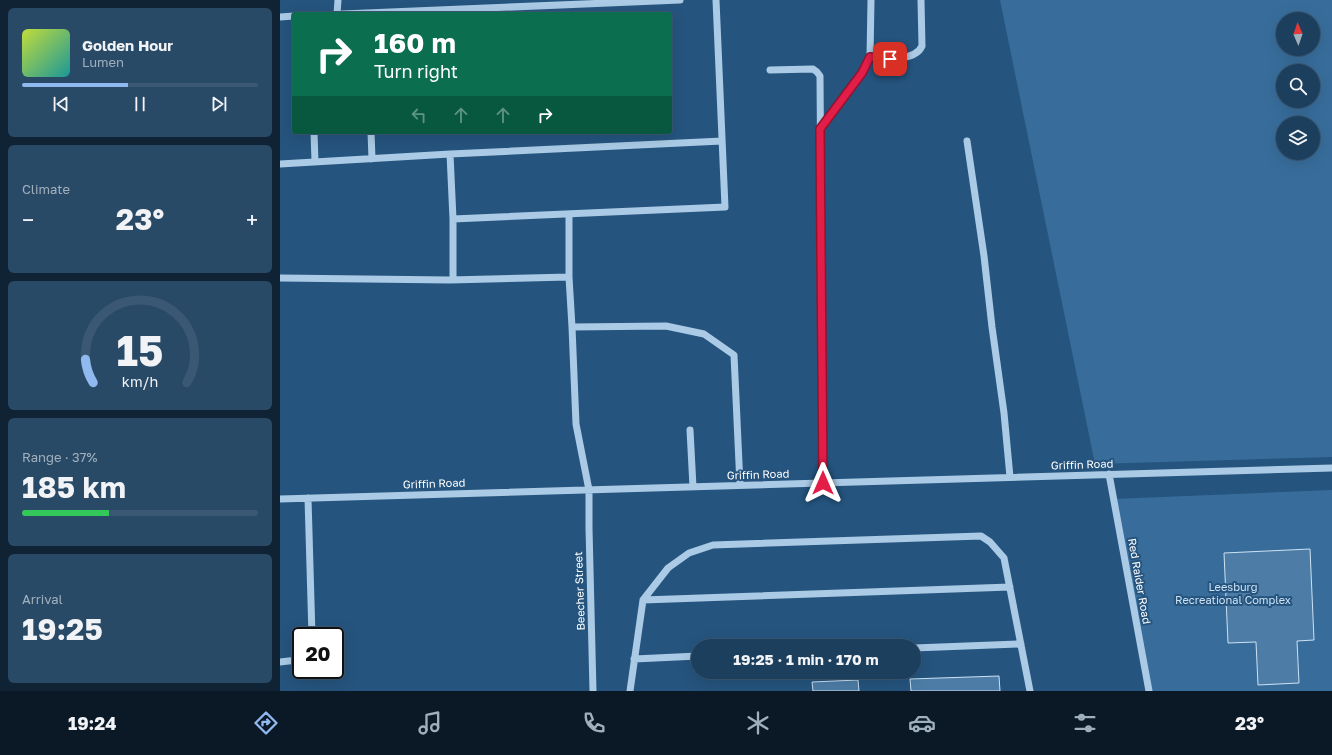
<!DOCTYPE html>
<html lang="en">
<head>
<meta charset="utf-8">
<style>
  :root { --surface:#1c3f5e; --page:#294a67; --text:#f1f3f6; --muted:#a0afbc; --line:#3a5873; --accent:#90b9f0 }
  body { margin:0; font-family:"Golos Text",sans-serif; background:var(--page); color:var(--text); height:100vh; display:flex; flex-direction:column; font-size:15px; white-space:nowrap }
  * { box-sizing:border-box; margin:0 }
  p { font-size:13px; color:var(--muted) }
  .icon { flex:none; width:22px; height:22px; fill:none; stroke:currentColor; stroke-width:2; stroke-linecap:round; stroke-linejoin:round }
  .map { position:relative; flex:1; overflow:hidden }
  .side { display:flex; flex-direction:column; gap:8px; padding:8px; background:#0f2334; width:280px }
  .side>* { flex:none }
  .banner { position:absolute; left:12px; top:12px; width:380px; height:122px; border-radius:4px; box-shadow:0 4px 16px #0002,0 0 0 1px var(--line); background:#0b6e4f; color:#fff; overflow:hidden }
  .needle { width:26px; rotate:358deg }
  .controls { position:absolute; left:996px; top:12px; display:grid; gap:8px }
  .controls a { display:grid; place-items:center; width:44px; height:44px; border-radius:50%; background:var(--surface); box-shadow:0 4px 16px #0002,0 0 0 1px var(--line); font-size:20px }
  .speed { position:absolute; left:12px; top:627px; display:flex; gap:8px; font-size:20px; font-weight:700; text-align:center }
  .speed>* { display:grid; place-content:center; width:52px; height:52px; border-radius:50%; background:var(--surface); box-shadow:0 4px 16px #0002,0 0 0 1px var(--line); line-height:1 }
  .speed .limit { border:2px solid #111; border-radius:6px; background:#fff; color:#111 }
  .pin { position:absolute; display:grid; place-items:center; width:34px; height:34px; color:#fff; margin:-17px; border-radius:8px; box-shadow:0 2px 6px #0006 }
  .me { position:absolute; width:44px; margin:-22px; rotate:0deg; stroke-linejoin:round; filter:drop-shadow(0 0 3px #0008) }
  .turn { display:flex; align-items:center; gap:14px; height:84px; padding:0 16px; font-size:18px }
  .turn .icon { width:52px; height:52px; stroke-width:2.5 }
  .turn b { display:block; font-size:28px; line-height:34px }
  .lanes { display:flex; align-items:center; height:38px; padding:0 16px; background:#0003; justify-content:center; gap:20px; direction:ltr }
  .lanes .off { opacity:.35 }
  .big { font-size:30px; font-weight:700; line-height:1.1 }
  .side .card { flex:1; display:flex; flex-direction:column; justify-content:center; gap:6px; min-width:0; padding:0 14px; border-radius:6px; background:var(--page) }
  .side .dial { align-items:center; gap:0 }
  .dial svg { height:104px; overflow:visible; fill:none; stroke:var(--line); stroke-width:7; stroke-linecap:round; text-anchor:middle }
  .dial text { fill:var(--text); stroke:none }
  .song { display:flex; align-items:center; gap:12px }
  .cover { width:48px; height:48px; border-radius:6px; background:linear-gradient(135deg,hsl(70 70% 55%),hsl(180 70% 35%)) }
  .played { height:4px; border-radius:2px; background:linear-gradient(90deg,var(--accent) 45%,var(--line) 45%) }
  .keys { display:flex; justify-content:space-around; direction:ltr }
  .heat { display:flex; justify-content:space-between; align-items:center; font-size:22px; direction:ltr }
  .charge { height:6px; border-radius:3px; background:linear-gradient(90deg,#34c759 37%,var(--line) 0) }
  .trip { position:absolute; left:411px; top:639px; width:230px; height:40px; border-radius:20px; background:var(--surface); box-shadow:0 4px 16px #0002,0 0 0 1px var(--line); font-weight:700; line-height:40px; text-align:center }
  .menu { display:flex; height:64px; justify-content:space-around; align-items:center; background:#0b1926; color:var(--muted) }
  .menu .icon { width:28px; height:28px }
  .menu .active { color:var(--accent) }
  .menu b { font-size:18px; color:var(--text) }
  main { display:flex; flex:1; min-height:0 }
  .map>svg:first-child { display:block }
  .green { fill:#386d9b; fill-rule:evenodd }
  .building { fill:#4d7da6; stroke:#cde2f4 }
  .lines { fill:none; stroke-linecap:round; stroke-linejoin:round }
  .minor { stroke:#aacae5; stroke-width:7 }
  .route-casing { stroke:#92132f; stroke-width:10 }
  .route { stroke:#e11d48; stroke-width:7 }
  .labels { text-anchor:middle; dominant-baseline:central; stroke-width:4; stroke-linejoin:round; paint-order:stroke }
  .street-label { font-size:11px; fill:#fff; stroke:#25547e }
  .park-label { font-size:11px; fill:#cde2f4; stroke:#25547e }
</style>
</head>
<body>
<main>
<section class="side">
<div class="card">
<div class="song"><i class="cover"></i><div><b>Golden Hour</b><p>Lumen</p></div></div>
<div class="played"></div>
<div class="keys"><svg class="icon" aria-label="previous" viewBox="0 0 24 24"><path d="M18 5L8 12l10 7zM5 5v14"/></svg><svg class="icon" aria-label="pause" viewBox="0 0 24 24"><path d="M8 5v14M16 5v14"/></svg><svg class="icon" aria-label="next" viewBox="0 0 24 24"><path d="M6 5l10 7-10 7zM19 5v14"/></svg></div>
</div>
<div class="card"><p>Climate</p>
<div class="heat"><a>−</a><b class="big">23°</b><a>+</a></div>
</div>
<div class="card dial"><svg viewBox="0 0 100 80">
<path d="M14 69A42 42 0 1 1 86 69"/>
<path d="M14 69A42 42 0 0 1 8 51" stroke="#90b9f0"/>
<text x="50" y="56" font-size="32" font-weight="700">15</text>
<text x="50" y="72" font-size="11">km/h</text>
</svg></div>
<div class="card"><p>Range · 37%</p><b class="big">185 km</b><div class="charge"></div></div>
<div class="card"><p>Arrival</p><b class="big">19:25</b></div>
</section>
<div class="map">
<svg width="1052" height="691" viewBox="0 0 1052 691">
  <rect width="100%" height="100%" fill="#25547e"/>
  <path class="green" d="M720,0H1052V457L815,464ZM1003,19H1033V49H1003ZM1003,71H1033V101H1003ZM1003,123H1033V153H1003Z
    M1052,490V691H872L833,499Z"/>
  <path class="building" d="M1030,549L1034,640L1017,641L1019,683L978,685L976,642L948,643L944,553Z
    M719,676L720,691H631L630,679Z
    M578,680L579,691H533L532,682Z"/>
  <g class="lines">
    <path class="minor" d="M57,14L58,0
      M62,14L400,0
      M0,17L14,16
      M590,57C605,58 635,62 642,46L641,0
      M490,70L533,69L537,72L540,76L543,483
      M540,129L587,65L590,57L591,0
      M34,132L35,162
      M91,132L92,159
      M687,141L704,256L712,327L724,413L730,477
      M170,154L442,141
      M0,164L170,154L173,219L445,207L436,0
      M289,277L292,327
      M0,278L170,280L289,277V214
      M173,280V219
      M410,430L413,487
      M829,474L869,691
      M28,498L32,636
      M0,499L1052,468
      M363,600L730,587
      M634,648L741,644
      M354,659L418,656
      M0,662L17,660L21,656
      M313,691L309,528V490L296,424L292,327L386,326L424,334L454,355L460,485
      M350,691L363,600L388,568L409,553L433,545L701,536L710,542L724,558L750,691"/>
  </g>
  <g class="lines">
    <defs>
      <path id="route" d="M543,483L540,129L582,73L590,57L610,59"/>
    </defs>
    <use href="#route" class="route-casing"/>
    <use href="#route" class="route"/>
  </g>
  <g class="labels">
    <g class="street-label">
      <text transform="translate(802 464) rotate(-2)">Griffin Road</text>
      <text transform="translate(478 474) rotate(-2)">Griffin Road</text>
      <text transform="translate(154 483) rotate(-2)">Griffin Road</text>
      <text transform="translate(860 581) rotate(80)">Red Raider Road</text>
      <text transform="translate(299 591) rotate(-92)">Beecher Street</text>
    </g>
    <g class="park-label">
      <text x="953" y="586">Leesburg<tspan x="953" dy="13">Recreational Complex</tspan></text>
    </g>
  </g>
</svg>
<div class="controls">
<a><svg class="needle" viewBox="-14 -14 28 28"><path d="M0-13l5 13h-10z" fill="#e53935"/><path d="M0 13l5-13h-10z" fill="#a0afbc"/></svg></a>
<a><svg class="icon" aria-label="search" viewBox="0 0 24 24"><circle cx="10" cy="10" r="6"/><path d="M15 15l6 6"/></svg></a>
<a><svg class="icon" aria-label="layers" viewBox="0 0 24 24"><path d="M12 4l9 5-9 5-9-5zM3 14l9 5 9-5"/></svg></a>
</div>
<div class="speed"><div class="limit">20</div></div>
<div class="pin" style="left:610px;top:59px;background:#d93025"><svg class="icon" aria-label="arrive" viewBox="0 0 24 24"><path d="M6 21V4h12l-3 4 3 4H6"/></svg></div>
<svg class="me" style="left:543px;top:483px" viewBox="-20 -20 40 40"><path d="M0-17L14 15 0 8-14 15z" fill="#e11d48" stroke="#fff" stroke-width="4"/></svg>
<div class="trip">19:25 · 1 min · 170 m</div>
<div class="banner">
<div class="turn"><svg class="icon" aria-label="right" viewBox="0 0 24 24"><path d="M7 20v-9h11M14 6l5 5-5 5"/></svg><div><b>160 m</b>Turn right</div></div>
<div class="lanes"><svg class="icon off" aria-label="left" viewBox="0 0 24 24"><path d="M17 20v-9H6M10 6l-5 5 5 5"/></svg><svg class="icon off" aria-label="ahead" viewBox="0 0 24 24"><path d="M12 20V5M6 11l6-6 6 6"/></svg><svg class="icon off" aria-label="ahead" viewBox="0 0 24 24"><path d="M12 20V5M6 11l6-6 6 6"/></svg><svg class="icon" aria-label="right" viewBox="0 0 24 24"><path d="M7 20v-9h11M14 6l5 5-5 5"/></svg></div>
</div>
</div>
</main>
<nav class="menu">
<b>19:24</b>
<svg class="icon active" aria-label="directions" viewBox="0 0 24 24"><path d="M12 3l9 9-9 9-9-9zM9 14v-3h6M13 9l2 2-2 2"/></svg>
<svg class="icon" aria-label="music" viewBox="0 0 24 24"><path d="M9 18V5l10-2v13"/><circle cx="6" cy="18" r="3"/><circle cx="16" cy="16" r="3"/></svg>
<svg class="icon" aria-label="phone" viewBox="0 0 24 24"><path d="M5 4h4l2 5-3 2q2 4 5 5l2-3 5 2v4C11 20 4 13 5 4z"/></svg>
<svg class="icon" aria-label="climate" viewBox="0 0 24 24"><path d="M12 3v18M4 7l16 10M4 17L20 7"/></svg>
<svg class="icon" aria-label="car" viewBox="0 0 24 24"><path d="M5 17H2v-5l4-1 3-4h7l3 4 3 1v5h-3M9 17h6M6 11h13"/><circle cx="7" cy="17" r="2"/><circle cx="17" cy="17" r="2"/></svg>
<svg class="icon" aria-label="filters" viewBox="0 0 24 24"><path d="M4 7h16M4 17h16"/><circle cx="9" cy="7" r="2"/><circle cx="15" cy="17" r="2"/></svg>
<b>23°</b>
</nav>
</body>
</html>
